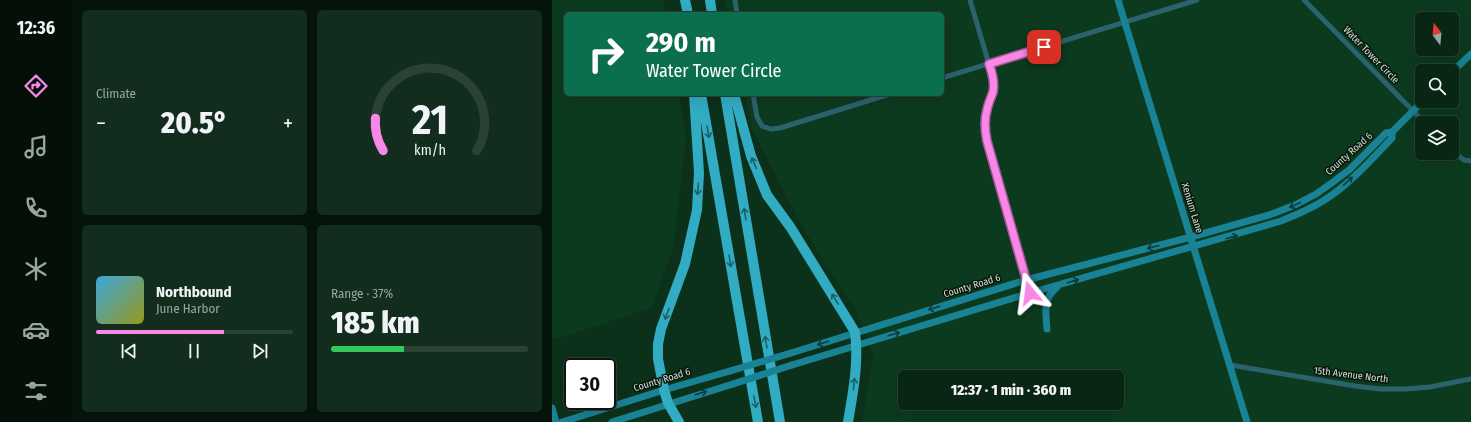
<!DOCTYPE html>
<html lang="en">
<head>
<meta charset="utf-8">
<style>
  :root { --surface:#092514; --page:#122d1d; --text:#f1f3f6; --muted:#99a5a0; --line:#294234; --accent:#f987e8 }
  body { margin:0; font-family:"Fira Sans Condensed",sans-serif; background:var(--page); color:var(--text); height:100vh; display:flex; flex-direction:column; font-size:15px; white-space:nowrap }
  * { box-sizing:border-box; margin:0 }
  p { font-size:13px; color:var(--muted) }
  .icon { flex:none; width:22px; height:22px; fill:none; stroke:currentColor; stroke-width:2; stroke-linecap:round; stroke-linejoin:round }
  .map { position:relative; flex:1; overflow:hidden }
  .panel { display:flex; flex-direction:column; gap:10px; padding:10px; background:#05140b; width:480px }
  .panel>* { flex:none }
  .banner { position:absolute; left:12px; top:12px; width:380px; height:84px; border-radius:6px; box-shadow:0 4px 16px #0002,0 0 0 1px var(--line); background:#0b6e4f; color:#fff; overflow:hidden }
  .needle { width:26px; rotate:344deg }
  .fabs { position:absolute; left:863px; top:12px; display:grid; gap:8px }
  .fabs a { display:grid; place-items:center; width:44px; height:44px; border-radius:6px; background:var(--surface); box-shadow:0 4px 16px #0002,0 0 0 1px var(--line); font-size:20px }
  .speed { position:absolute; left:12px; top:358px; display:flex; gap:8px; font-size:20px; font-weight:700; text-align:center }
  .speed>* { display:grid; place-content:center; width:52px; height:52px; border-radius:50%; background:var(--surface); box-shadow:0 4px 16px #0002,0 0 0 1px var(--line); line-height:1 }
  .speed .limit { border:2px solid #111; border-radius:6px; background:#fff; color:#111 }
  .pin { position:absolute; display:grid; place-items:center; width:34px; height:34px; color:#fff; margin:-17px; border-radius:8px; box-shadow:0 2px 6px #0006 }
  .me { position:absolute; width:44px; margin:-22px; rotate:344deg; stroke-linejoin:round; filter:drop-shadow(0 0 3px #0008) }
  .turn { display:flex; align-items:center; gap:14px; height:84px; padding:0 16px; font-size:18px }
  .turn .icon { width:52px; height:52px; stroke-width:2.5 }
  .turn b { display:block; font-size:28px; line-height:34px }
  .big { font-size:30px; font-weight:800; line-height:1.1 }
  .panel .tile { flex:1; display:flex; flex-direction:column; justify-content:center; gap:6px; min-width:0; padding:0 14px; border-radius:6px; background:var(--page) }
  .panel .dial { align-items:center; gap:0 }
  .dial svg { height:104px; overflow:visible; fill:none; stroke:var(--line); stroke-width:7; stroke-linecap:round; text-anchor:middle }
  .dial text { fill:var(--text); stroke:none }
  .song { display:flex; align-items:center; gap:12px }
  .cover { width:48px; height:48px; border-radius:6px; background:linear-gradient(135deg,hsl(200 70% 55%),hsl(60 70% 35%)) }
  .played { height:4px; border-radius:2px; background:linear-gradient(90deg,var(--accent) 65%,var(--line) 65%) }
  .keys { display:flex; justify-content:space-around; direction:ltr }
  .heat { display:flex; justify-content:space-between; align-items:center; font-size:22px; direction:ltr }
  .charge { height:6px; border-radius:3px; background:linear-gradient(90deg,#34c759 37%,var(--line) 0) }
  .panel .tiles { flex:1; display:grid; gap:10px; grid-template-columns:repeat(2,1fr) }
  .trip { position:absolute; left:346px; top:370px; width:226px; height:40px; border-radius:6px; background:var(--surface); box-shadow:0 4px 16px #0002,0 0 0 1px var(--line); font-weight:800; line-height:40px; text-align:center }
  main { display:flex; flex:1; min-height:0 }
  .menu { display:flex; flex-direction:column; width:72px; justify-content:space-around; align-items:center; background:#040f08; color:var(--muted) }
  .menu .icon { width:28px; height:28px }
  .menu .current { color:var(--accent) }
  .menu b { font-size:18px; color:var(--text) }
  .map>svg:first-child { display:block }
  .built { fill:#0c3a1e; fill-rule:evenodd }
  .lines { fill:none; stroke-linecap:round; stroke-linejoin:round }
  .street { stroke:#2a626d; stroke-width:5 }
  .secondary { stroke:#198294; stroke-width:7 }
  .highway { stroke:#32acc3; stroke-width:10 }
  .secondary-bridge { stroke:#198294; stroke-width:7 }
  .oneway { stroke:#1c6067 }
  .oneway2 { stroke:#0d3b3b }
  .route-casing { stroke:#a25897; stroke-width:10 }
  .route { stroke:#f987e8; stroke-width:7 }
  .labels { text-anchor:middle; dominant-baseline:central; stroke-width:3; stroke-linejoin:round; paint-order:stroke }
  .street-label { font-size:10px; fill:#cde1d2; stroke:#07150b }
</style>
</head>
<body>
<main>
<nav class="menu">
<b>12:36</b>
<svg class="icon current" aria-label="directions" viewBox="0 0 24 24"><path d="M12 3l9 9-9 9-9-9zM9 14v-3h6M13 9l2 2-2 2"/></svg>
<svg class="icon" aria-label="music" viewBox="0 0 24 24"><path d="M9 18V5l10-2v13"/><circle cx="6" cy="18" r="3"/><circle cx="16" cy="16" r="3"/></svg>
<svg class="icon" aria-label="phone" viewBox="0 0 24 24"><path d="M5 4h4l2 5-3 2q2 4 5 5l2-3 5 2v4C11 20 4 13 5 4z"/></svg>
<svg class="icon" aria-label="climate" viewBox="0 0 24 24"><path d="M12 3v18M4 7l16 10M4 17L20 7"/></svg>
<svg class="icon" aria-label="car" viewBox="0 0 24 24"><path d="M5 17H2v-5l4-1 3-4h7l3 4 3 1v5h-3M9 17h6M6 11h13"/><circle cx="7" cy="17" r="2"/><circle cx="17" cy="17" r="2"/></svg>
<svg class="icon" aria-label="filters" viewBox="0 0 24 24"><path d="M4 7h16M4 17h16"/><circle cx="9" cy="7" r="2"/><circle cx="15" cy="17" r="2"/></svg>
</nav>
<section class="panel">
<div class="tiles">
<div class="tile"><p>Climate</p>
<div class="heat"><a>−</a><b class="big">20.5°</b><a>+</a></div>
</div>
<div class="tile dial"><svg viewBox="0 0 100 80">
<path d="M14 69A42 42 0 1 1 86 69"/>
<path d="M14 69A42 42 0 0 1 8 44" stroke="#f987e8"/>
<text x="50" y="56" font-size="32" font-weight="700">21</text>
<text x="50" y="72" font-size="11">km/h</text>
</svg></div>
<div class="tile">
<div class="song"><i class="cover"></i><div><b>Northbound</b><p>June Harbor</p></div></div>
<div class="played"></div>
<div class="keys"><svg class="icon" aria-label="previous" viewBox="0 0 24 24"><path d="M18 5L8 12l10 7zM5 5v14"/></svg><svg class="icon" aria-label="pause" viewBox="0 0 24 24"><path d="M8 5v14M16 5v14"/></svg><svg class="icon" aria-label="next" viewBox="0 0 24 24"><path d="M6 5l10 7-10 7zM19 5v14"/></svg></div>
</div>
<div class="tile"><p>Range · 37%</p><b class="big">185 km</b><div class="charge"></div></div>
</div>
</section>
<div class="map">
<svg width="919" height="422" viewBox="0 0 919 422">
  <rect width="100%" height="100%" fill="#0c311a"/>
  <path class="built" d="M0,0H111L113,14H14V94H127L134,137L121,251L99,308L0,340Z
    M173,0H919V422H310L321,354L303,308L252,230L200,129L192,94H390V14H175ZM870,19H900V49H870ZM870,71H900V101H870ZM870,123H900V153H870ZM353,377H565V403H353Z"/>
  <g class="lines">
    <path class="street" d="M183,0L185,14
      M418,0L439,71L441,91L434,111L433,131L446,183L478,293
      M752,0L873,123
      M390,78L645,0
      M201,94L205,117L210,126L219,129L228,128L338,94
      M900,151L912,160L919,161
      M678,365L803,386L828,389H853L878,387L919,379"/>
    <path class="secondary" d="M566,0L695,422
      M900,72L919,54
      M495,329C494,311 490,300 505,287
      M239,353L474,280L639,237L720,214L743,205L764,194L781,182L797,170L834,133L840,132L871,101
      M240,365L478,293L729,221C744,215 758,209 771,201C797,185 819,160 840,138V132
      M0,408L4,422
      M10,422L112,390L178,371
      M60,422L181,384"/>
    <path class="highway" d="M133,0L136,14
      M158,0L160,14
      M149,94L206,422
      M173,94L228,422
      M182,94L199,156L215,195L239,228L303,332C307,362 301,393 296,422
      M127,422L116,403L112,390L106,359V344L109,329L133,264L145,210L147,173L142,94"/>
    <path class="secondary-bridge" d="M178,371L239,353
      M181,384L240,365"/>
  </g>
  <defs><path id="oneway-shaft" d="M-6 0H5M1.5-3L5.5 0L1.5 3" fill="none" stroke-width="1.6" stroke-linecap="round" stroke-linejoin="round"/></defs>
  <g class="oneway">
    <use href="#oneway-shaft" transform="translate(156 132) rotate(80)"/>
    <use href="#oneway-shaft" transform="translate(202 163) rotate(-113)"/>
    <use href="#oneway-shaft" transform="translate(146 189) rotate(94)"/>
    <use href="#oneway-shaft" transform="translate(193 214) rotate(-99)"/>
    <use href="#oneway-shaft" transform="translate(178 261) rotate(80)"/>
    <use href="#oneway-shaft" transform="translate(283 299) rotate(-121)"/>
    <use href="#oneway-shaft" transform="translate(115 314) rotate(110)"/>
    <use href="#oneway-shaft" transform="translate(214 342) rotate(-100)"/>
    <use href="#oneway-shaft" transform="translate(302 384) rotate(-84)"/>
    <use href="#oneway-shaft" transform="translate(203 402) rotate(80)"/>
  </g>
  <g class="oneway2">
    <use href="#oneway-shaft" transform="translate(796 181) rotate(-43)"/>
    <use href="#oneway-shaft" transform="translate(743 205) rotate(155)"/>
    <use href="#oneway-shaft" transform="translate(680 237) rotate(-16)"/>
    <use href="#oneway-shaft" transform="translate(601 247) rotate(165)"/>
    <use href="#oneway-shaft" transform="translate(521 281) rotate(-16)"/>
    <use href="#oneway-shaft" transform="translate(382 308) rotate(163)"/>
    <use href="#oneway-shaft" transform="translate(342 334) rotate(-17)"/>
    <use href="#oneway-shaft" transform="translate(271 343) rotate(162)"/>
    <use href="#oneway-shaft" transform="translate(149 393) rotate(-17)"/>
  </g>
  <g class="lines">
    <defs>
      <path id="route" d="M478,293L435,141C433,131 432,120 435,110C436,104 439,98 441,92C443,82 440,72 437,64L492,47"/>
    </defs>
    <use href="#route" class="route-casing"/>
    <use href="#route" class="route"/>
  </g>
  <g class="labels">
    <g class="street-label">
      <text transform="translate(819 55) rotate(46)">Water Tower Circle</text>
      <text transform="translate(797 154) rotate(-42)">County Road 6</text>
      <text transform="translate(640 208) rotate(73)">Xenium Lane</text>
      <text transform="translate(420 286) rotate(-17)">County Road 6</text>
      <text transform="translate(799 375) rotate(7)">15th Avenue North</text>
      <text transform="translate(110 380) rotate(-17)">County Road 6</text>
    </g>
  </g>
</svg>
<div class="fabs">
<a><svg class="needle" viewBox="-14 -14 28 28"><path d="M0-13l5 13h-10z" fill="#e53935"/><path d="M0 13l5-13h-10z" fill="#99a5a0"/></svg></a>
<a><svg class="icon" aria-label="search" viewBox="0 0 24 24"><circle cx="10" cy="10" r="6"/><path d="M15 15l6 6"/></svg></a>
<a><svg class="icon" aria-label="layers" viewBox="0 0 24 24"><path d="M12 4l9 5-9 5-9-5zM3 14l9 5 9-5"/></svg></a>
</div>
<div class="speed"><div class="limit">30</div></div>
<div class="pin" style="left:492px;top:47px;background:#d93025"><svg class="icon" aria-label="arrive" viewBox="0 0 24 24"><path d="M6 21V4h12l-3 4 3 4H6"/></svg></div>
<svg class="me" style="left:478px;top:293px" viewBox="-20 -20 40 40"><path d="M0-17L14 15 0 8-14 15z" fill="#f987e8" stroke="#fff" stroke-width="4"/></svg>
<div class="trip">12:37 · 1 min · 360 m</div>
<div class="banner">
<div class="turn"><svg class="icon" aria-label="right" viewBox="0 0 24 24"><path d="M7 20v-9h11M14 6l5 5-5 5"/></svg><div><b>290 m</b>Water Tower Circle</div></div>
</div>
</div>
</main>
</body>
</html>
